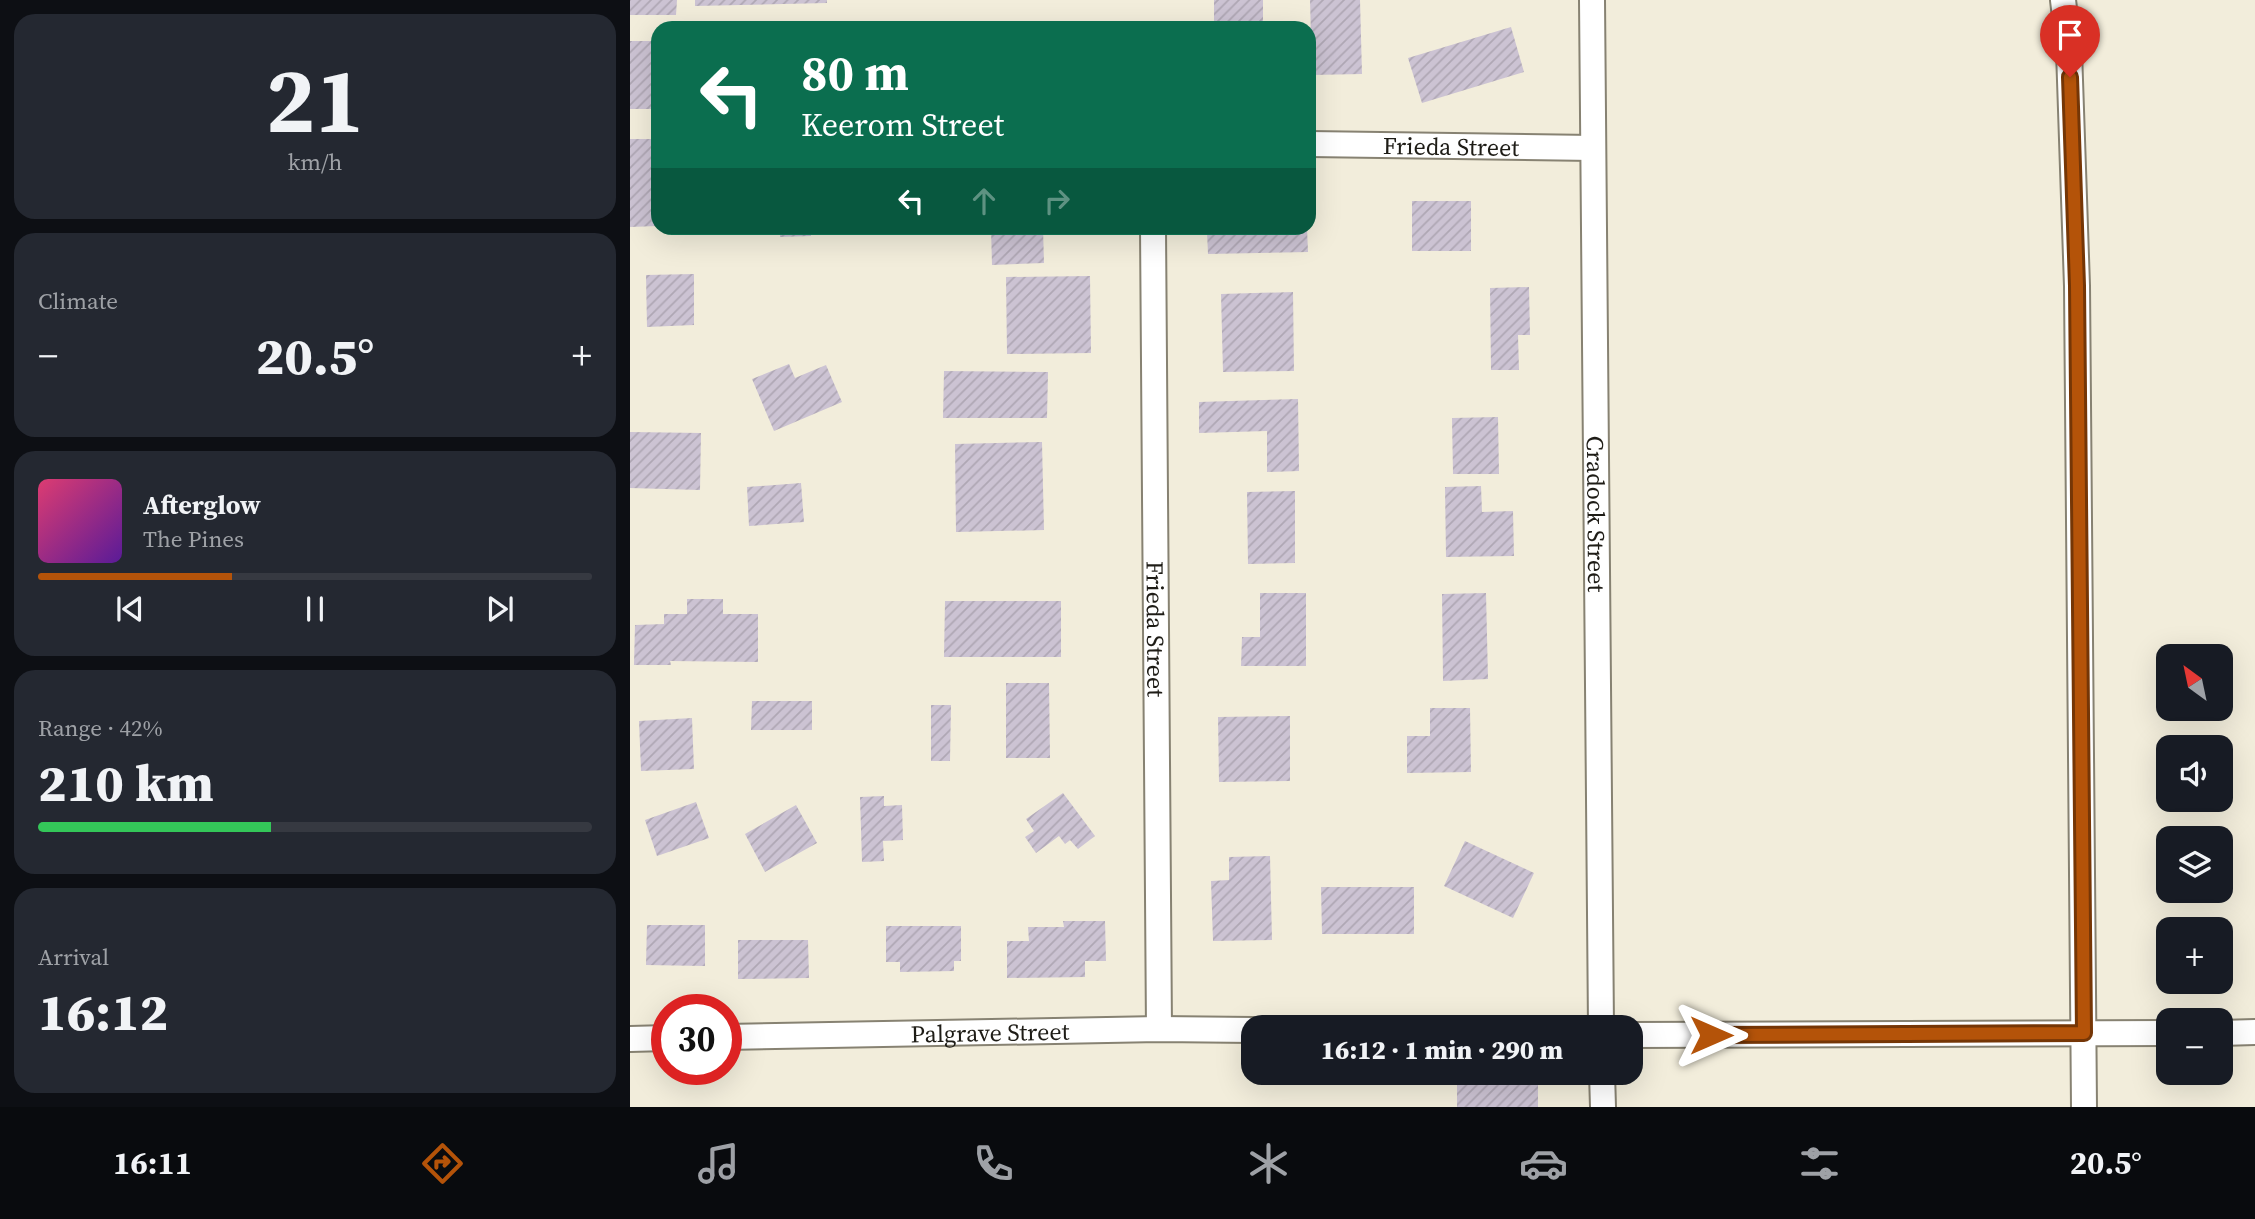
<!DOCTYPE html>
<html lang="en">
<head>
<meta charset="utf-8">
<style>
  :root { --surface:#171b24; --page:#242831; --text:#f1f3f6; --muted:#9ea1a6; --line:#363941; --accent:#b45309 }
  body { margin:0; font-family:"Source Serif 4",serif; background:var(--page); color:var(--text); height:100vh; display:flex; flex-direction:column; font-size:26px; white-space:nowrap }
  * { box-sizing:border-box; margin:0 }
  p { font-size:23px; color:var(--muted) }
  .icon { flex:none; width:38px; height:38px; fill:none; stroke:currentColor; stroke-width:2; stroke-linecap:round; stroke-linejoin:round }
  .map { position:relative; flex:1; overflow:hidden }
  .details { display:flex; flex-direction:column; gap:14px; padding:14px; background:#0d0f14; width:630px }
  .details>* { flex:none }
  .guide { position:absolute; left:21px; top:21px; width:665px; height:214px; border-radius:21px; box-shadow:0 7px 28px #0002; background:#0b6e4f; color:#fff; overflow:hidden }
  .needle { width:46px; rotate:327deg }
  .tools { position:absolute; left:1526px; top:644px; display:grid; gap:14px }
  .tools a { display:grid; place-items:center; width:77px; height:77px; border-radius:14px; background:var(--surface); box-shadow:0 7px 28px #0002; font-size:35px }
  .speed { position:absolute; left:21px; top:994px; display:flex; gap:14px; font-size:35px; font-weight:700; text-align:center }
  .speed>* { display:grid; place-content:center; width:91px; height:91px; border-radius:50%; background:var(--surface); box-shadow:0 7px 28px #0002; line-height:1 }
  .speed .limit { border:10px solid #d22; background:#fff; color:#111 }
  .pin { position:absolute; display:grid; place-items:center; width:60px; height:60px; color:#fff; margin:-72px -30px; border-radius:50% 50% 50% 0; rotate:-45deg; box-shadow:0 0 7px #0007 }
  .pin .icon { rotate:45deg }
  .me { position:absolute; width:77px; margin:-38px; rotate:90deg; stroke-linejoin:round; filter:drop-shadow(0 0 5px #0008) }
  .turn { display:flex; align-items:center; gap:24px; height:147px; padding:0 35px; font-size:32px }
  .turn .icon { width:91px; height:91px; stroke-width:2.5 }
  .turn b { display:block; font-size:49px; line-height:60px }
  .lanes { display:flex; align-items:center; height:66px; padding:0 35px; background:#0003; justify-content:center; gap:35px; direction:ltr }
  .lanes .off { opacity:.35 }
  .big { font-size:52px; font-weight:800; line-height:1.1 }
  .details .tile { flex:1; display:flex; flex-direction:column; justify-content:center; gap:10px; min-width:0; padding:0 24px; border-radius:21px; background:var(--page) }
  .details .dial { align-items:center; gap:0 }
  .dial b { font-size:91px; line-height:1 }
  .song { display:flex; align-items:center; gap:21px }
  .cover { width:84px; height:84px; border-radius:10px; background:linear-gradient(135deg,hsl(340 70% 55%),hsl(270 70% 35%)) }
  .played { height:7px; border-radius:4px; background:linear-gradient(90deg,var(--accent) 35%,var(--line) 35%) }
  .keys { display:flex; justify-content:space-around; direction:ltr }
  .heat { display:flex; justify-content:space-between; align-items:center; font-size:38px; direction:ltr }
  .charge { height:10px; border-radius:5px; background:linear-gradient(90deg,#34c759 42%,var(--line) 0) }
  .trip { position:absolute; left:611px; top:1015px; width:402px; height:70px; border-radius:21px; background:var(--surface); box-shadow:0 7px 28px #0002; font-weight:800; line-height:70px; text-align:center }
  .tabs { display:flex; height:112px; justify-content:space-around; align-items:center; background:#090b0e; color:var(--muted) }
  .tabs .icon { width:49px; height:49px }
  .tabs .on { color:var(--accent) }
  .tabs b { font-size:32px; color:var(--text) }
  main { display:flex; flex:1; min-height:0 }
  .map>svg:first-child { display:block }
  .building { fill:url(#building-hatch) }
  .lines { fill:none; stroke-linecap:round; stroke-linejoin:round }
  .street-casing { stroke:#878272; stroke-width:28 }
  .street { stroke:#fff; stroke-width:24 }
  .route-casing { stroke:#753606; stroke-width:18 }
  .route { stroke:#b45309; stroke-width:12 }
  .labels { text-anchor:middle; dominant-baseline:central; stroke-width:5; stroke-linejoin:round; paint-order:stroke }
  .street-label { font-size:24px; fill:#1e1c16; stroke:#fefaec }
</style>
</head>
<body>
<main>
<section class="details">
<div class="tile dial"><b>21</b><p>km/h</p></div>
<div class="tile"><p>Climate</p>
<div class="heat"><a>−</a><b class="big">20.5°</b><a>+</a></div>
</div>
<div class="tile">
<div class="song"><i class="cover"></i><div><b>Afterglow</b><p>The Pines</p></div></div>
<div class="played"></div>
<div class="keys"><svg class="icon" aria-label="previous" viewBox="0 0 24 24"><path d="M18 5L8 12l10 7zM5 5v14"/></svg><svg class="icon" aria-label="pause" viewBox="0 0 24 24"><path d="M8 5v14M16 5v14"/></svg><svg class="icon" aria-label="next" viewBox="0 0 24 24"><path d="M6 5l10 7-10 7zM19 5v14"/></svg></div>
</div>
<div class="tile"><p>Range · 42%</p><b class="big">210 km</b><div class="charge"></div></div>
<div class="tile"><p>Arrival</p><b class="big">16:12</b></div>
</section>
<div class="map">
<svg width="1625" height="1107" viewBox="0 0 1625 1107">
  <defs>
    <pattern id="building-hatch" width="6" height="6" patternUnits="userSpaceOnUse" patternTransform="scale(1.75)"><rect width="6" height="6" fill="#ccc3d3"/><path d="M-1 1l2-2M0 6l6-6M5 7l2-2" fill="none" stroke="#afa7b4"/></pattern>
  </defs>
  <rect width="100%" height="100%" fill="#f2eddb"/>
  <path class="building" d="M0,0H47L46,15H0Z
    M65,0H197V3L65,6Z
    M584,0H633V28H584Z
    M680,0H730L732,74L682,75Z
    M881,27L894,72L792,103L778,58Z
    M0,41H28V109H0Z
    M0,139H26L28,226L0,227Z
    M782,201H841V251H782Z
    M150,228H181V236L150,237Z
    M361,228H413L414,263L362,265Z
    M615,228H677L678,252L578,254L577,232L615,231Z
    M64,274V325L17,327L16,275Z
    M460,276L461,353L377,354L376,277Z
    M899,287L900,335H888L889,370H861L860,288Z
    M663,292L664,371L593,372L591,294Z
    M159,364L165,378L196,365L212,402L144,431L122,379Z
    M314,371L418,372L417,418H313Z
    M668,399L669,471L637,472V431L569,433V402Z
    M868,417L869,474H823L822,418Z
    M0,432L71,433L70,490L0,488Z
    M412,442L414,530L326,532L325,444Z
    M171,483L174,522L119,526L117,487Z
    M851,486L852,512L883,511L884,556L816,557L815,487Z
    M665,491V563L618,564L617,492Z
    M630,593H676V666H611L612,637H630Z
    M856,593L858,679L813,681L812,594Z
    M57,599H93V614H128V662L40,661L41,665H4L5,625L34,624V614H57Z
    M315,601H431V657H314Z
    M376,683H419L420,758H376Z
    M122,701H182V730H121Z
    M301,705H321L320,761H301Z
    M800,708H840L841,772L777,773V736H800Z
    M660,716V781L589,782L588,717Z
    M62,718L64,769L11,771L9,721Z
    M433,793L465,836L448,849L440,840L435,844L429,836L406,853L395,837L404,831L396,819Z
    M254,796V806L272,805L273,840L253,841L254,861L232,862L230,797Z
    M66,802L79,838L27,856L15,820Z
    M166,805L187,843L135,872L115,834Z
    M835,841L904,873L883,918L814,886Z
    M640,856L642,940L583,941L581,881L599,880V857Z
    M691,887H784V934H692Z
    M433,921H475L476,961H455V977L377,978V941H399L398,927H434Z
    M17,925H75V966L16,965Z
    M256,926H331V961H324V971L270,972V962H256Z
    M108,940H178L179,978L108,979Z
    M827,1085H908V1107H827Z"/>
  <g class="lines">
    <defs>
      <g id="street">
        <path id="s1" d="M962,0L971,1027"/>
        <path d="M1433,0L1439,51L1447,286L1454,1107"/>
        <path id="s2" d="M679,144L963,148"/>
        <path id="s3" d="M523,228L529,1029"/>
        <path d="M1591,1033L1625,1032"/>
        <path d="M1001,1035L1538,1033"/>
        <path id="s4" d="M96,1037L529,1029L623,1030"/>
        <path d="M0,1039L37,1038"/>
        <path d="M972,1073L973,1107"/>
      </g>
    </defs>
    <use href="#street" class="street-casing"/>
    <use href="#street" class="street"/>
  </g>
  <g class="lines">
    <defs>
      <path id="route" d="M1081,1035L1454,1033L1447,286L1440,77"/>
    </defs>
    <use href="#route" class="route-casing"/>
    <use href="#route" class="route"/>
  </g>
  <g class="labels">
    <g class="street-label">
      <text stroke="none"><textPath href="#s2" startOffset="142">Frieda Street</textPath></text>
      <text stroke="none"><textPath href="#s1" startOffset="514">Cradock Street</textPath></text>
      <text stroke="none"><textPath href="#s3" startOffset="401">Frieda Street</textPath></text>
      <text stroke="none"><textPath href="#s4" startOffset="264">Palgrave Street</textPath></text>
    </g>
  </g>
</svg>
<div class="tools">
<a><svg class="needle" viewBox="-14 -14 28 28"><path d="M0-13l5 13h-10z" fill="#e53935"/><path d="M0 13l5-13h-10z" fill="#9ea1a6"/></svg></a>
<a><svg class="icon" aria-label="sound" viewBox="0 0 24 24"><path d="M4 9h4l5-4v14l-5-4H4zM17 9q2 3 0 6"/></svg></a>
<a><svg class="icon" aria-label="layers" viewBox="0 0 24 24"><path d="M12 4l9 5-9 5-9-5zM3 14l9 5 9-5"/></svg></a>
<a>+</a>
<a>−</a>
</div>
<div class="speed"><div class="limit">30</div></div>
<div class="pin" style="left:1440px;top:77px;background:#d93025"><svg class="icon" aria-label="arrive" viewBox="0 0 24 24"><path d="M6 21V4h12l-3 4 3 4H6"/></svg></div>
<svg class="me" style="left:1081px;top:1035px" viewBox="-20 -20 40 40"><path d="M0-17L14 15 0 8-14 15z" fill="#b45309" stroke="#fff" stroke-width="4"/></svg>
<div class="trip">16:12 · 1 min · 290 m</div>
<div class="guide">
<div class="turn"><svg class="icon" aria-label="left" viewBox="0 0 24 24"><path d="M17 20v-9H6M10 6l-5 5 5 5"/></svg><div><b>80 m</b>Keerom Street</div></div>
<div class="lanes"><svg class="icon" aria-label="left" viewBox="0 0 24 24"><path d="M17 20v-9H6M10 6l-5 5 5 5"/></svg><svg class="icon off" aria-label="ahead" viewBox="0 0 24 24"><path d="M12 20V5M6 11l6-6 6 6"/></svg><svg class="icon off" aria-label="right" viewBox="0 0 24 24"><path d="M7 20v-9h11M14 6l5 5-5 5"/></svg></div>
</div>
</div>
</main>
<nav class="tabs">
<b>16:11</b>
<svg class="icon on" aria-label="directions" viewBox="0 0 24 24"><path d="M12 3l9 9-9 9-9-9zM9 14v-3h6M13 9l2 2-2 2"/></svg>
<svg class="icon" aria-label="music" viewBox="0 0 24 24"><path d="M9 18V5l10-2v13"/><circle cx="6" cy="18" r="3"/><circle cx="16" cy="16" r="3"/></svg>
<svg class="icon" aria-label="phone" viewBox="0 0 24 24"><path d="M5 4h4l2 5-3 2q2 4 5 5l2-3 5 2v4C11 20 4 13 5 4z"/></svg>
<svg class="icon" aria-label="climate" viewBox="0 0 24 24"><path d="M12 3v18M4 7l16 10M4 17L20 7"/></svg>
<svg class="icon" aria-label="car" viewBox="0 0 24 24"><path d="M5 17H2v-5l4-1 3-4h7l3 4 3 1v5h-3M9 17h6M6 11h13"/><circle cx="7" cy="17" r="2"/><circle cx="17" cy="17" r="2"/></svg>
<svg class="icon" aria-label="filters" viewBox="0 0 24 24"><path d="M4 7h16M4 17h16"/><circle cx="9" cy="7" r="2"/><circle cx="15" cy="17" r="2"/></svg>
<b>20.5°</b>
</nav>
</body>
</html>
